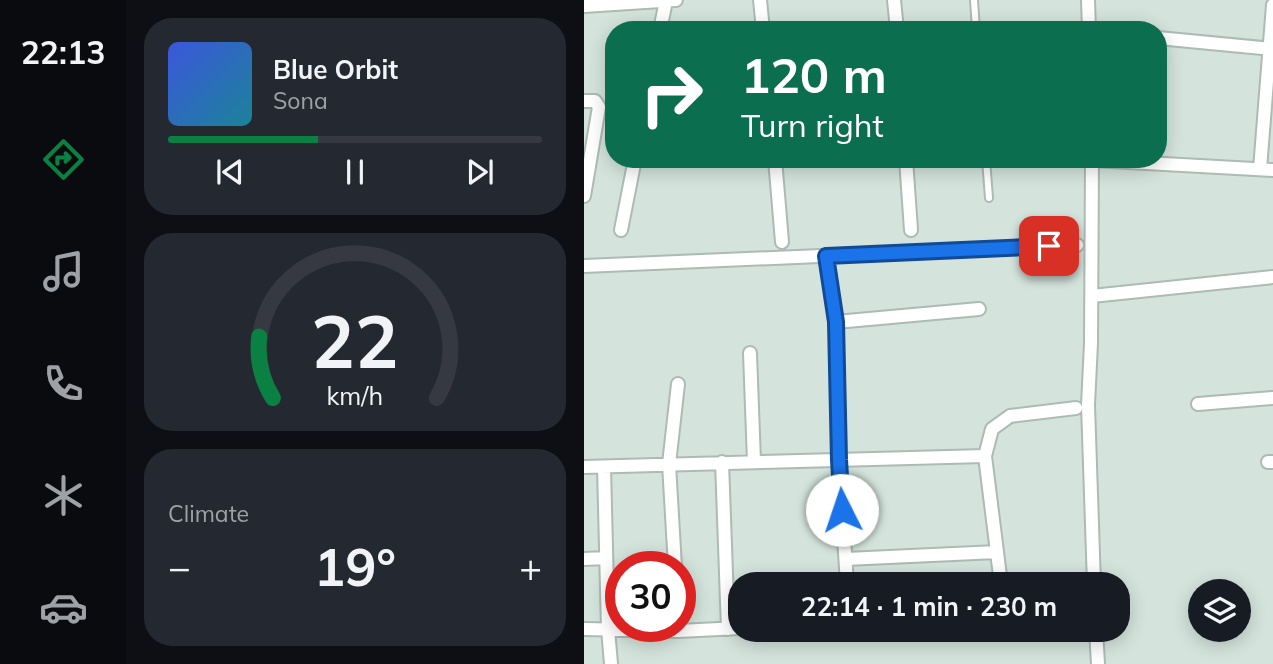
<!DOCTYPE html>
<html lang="en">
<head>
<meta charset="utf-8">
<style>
  :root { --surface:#171b24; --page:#242831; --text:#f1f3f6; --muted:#9ea1a6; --line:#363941; --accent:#0b8043 }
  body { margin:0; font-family:Mulish,sans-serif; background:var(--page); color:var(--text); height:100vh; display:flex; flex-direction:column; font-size:26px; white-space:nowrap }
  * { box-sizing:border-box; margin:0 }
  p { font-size:23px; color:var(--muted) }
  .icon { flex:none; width:38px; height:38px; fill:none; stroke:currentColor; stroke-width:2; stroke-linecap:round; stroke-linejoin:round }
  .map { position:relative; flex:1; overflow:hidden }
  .sheet { display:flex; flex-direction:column; gap:18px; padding:18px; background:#0d0f14; width:458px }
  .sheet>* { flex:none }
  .hud { position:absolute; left:21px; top:21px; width:562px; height:147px; border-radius:28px; box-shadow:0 4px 18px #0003; background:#0b6e4f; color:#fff; overflow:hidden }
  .fabs { position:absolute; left:604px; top:579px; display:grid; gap:14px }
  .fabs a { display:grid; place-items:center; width:63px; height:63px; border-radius:50%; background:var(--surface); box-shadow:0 4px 18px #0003; font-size:35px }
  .speed { position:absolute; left:21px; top:551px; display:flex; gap:14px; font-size:35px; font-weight:700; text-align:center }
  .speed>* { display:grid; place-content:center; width:91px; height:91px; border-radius:50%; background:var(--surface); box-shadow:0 4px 18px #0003; line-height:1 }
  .speed .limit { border:10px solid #d22; background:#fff; color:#111 }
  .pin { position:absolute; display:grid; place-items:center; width:60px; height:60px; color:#fff; margin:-30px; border-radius:14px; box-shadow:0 4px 10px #0006 }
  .me { position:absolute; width:77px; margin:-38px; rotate:356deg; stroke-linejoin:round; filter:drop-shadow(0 0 5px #0008) }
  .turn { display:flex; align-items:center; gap:24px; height:147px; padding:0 21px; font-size:32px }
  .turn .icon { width:91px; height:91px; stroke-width:2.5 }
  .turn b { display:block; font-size:49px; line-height:60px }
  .big { font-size:52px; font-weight:700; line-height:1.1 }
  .sheet .tile { flex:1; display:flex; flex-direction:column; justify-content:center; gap:10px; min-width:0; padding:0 24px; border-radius:28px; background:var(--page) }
  .sheet .dial { align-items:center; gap:0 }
  .dial svg { height:182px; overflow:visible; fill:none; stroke:var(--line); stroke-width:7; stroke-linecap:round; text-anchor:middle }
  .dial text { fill:var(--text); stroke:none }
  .song { display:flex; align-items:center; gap:21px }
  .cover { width:84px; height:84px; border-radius:10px; background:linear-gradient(135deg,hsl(230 70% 55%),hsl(190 70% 35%)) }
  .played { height:7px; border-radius:4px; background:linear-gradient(90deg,var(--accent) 40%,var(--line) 40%) }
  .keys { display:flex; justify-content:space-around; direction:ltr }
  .heat { display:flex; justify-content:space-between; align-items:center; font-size:38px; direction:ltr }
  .trip { position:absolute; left:144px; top:572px; width:402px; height:70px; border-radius:28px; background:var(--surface); box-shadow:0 4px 18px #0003; font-weight:700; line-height:70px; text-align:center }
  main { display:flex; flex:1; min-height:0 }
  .menu { display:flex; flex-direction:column; width:126px; justify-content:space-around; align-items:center; background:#090b0e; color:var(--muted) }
  .menu .icon { width:49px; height:49px }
  .menu .selected { color:var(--accent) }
  .menu b { font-size:32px; color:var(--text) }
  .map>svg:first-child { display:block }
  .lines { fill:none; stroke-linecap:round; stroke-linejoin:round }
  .service-casing { stroke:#acbbb3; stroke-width:10 }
  .minor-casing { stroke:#acbbb3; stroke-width:16 }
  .service { stroke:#fff; stroke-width:6 }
  .minor { stroke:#fff; stroke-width:12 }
  .route-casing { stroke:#114b97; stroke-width:18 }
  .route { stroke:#1a73e8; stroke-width:12 }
</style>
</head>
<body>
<main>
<nav class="menu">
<b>22:13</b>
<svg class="icon selected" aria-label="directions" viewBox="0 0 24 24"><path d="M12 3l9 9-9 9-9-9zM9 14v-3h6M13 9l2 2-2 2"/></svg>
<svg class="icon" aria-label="music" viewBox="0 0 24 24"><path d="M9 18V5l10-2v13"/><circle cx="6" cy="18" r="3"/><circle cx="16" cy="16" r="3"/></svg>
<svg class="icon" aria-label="phone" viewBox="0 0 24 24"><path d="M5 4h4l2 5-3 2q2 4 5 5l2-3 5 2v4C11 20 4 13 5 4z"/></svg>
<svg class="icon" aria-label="climate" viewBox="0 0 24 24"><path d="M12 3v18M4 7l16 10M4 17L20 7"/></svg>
<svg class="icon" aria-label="car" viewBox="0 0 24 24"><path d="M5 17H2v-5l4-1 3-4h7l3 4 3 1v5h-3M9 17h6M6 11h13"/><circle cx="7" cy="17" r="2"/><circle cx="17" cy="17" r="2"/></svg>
</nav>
<section class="sheet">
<div class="tile">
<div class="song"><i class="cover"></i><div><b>Blue Orbit</b><p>Sona</p></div></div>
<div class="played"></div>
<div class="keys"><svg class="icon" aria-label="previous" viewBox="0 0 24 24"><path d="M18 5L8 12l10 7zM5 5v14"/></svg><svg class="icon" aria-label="pause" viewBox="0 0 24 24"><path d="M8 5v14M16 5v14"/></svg><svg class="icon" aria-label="next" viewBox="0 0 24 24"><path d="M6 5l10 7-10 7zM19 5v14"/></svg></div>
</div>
<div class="tile dial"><svg viewBox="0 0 100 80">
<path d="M14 69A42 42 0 1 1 86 69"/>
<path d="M14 69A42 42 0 0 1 8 42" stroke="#0b8043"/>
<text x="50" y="56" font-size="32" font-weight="700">22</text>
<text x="50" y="72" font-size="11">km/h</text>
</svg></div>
<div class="tile"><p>Climate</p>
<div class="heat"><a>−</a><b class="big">19°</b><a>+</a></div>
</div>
</section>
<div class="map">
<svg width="689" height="664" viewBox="0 0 689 664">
  <rect width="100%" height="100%" fill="#d4e4dc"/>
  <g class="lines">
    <defs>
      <path id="service" d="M390,0L392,30
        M402,159L405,198"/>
      <path id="minor" d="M176,0L179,30
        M310,0L313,30
        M504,0L505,30
        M0,6L92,0
        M76,30L82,1
        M574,38L689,49
        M0,101H11L15,107L0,196
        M191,159L198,242
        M322,159L327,230
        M508,159L507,343L504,405L510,584
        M508,160L689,170
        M676,169L689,5
        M37,230L51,159
        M242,256L252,322L255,460L263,584
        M0,266L493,245
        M508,296L689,277
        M252,322L395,309
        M166,353L170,462
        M614,404L689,398
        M138,462L144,629
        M684,462H689
        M0,467L401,456
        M20,467L24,629L27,664
        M0,559L22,558
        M262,559L413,552
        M91,567L85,464L94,384
        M417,584L401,456L408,429L426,416L492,408
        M0,629L94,631L156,628
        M512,630L514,664"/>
    </defs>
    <use href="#service" class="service-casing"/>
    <use href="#minor" class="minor-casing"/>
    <use href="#service" class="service"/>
    <use href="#minor" class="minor"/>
  </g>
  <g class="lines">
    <defs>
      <path id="route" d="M258,510L255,460L252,322L242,256L465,246"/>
    </defs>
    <use href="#route" class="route-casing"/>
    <use href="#route" class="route"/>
  </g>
</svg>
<div class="fabs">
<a><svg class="icon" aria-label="layers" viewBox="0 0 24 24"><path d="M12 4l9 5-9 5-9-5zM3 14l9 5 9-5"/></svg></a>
</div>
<div class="speed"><div class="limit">30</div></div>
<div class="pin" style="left:465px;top:246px;background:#d93025"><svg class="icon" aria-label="arrive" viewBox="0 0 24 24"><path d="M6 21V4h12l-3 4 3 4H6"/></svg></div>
<svg class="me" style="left:258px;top:510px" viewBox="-20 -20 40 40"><circle r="19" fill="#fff"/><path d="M0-13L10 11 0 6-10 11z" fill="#1a73e8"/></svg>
<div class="trip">22:14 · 1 min · 230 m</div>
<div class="hud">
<div class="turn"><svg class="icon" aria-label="right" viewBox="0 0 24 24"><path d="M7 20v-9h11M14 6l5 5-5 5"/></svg><div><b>120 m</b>Turn right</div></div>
</div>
</div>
</main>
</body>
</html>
